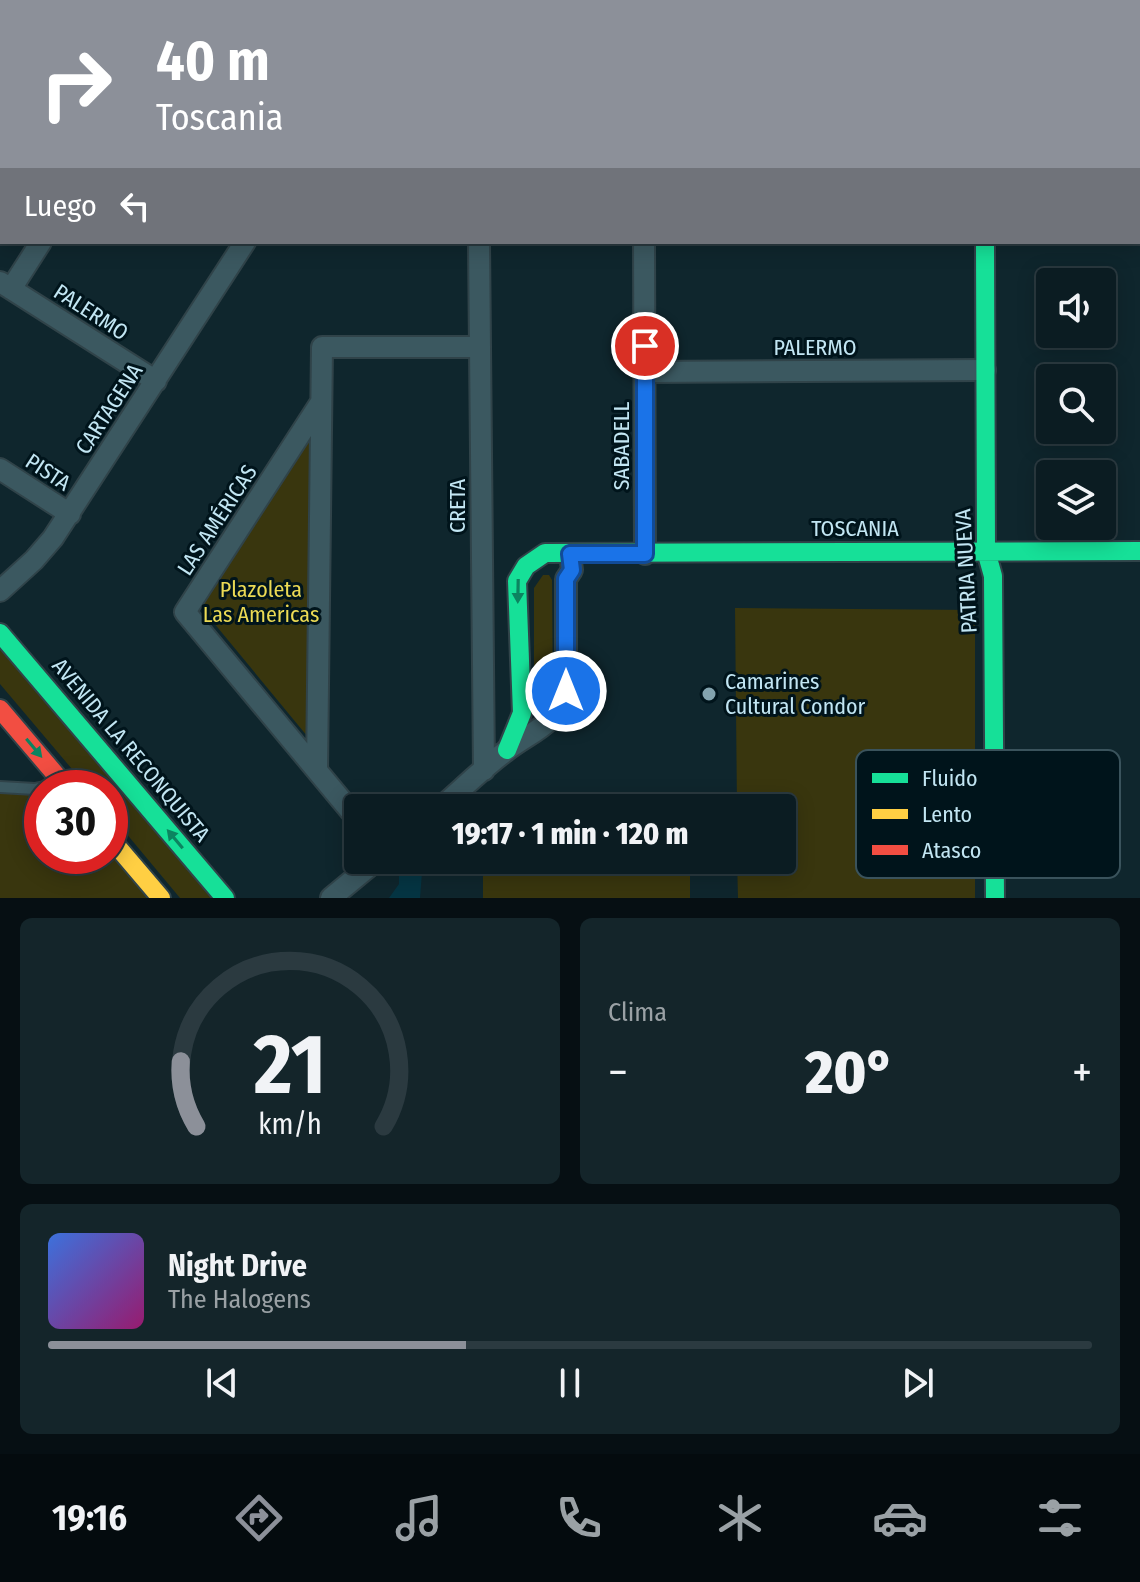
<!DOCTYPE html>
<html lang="es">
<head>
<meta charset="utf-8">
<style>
  :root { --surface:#0b1c22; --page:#14252a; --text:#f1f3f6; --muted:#9aa1a5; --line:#2b3a40; --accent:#8c9099 }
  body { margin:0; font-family:"Fira Sans Condensed",sans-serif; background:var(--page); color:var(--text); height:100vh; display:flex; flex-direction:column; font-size:30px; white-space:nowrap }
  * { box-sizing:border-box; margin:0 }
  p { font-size:26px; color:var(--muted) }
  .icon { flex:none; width:44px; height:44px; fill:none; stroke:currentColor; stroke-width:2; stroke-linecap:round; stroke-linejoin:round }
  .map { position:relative; height:898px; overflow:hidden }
  .details { display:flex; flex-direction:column; gap:20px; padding:20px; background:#060f13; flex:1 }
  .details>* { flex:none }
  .guide { position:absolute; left:0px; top:0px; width:1140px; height:244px; box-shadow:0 4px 20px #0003,0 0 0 2px var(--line); background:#8c9099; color:#fff; overflow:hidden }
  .controls { position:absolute; left:1036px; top:268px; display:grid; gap:16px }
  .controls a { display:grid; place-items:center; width:80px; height:80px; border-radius:8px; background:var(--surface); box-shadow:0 4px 20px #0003,0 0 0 2px var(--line); font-size:40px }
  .speed { position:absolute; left:24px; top:770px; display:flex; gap:16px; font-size:40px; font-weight:700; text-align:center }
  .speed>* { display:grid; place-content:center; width:104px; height:104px; border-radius:50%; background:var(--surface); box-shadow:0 4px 20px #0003,0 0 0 2px var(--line); line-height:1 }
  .speed .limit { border:12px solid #d22; background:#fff; color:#111 }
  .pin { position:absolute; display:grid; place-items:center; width:68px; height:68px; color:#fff; margin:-34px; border:4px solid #fff; border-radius:50%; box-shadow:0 2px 8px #0007 }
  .me { position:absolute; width:88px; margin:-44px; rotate:0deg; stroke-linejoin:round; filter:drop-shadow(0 0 6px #0008) }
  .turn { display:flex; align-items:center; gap:28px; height:168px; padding:0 24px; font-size:36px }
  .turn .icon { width:104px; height:104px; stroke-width:2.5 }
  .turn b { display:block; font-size:56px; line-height:68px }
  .then { display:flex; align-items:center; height:76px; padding:0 24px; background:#0003; gap:16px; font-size:30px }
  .big { font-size:60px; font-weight:800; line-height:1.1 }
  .details .card { flex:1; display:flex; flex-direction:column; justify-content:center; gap:12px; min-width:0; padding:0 28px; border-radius:12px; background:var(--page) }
  .details .dial { align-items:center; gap:0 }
  .dial svg { height:208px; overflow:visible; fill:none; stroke:var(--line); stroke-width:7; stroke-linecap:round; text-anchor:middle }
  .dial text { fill:var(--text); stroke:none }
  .song { display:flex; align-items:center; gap:24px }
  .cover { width:96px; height:96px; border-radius:12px; background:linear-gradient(135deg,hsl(220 70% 55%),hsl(320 70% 35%)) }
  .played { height:8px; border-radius:4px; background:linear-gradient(90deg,var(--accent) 40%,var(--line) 40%) }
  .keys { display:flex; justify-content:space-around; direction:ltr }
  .heat { display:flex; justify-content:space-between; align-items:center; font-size:44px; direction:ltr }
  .details .tiles { flex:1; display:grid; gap:20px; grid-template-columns:1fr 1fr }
  .card:last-child { grid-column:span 2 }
  .trip { position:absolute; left:344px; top:794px; width:452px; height:80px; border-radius:8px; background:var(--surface); box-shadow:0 4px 20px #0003,0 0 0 2px var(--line); font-weight:800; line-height:80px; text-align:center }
  .tabs { display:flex; height:128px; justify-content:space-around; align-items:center; background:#040b0e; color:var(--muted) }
  .tabs .icon { width:56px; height:56px }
  .tabs .selected { color:var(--accent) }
  .tabs b { font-size:36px; color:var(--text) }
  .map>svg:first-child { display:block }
  .built { fill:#053543 }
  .green { fill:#39360e }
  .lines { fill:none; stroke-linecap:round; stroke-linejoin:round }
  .lane-casing { stroke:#304349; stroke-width:14 }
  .street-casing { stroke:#304349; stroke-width:24 }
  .fast-casing { stroke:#304349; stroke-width:22 }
  .slow-casing { stroke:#304349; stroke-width:22 }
  .jam-casing { stroke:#304349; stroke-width:22 }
  .lane { stroke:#3b5860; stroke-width:10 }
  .street { stroke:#3b5860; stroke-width:20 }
  .fast { stroke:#16e098; stroke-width:18 }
  .slow { stroke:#ffcf43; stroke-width:18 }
  .jam { stroke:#f24e42; stroke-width:18 }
  .oneway { fill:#0c8460 }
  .route-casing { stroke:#114b97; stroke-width:20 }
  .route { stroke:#1a73e8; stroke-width:14 }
  .poi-dot { fill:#83a3ae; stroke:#00141b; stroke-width:3 }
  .labels { text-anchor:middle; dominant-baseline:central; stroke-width:6; stroke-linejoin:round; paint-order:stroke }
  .street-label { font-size:22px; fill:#c2e6f3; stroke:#00141b }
  .park-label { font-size:22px; fill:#ebda54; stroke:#00141b }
  .poi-label { font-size:22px; fill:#c2e6f3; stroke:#00141b; text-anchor:start }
  .key { fill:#00141b; stroke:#3a535c; stroke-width:2 }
  .key-label { font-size:22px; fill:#c2e6f3 }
</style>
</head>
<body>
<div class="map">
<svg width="1140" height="898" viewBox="0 0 1140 898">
  <rect width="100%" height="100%" fill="#0f262d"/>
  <path class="built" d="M404,860H423L420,898H389L399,884V874L391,871Z"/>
  <path class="green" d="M310,440L312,742L199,605Z
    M543,575H549L552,580L553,707L540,715L534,700V588Z
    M735,608L975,610V898H738L737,860H782V808H737Z
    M0,648L213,898H180L110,814V788H88L0,684Z
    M67,780L42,788V856H110L169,898H0V785Z
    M483,860H690V898H483Z"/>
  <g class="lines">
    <defs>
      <path id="lane" d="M0,787L35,789L58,784"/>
      <path id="street" d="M484,0V2
        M983,0V2
        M0,2L1,0
        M195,2L196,0
        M645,2L646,0
        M1138,39H1140
        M1138,201H1140
        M479,242L484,770
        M644,242L645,554
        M0,282L156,381
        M11,289L41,242
        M645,372L985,370
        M321,402L185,612L358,820
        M0,469L70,514
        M0,591L34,560L53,538L245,242
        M317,770L322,347H480
        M440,808C462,789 483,768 506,751C533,730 555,727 566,691V579L572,570L570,554
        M331,898L377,860"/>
      <path id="fast" d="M985,242L986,551L993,576L995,898
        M0,633L225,898
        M507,750L522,713L517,581L526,566L545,553L1140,551"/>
      <path id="slow" d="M110,838L161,898"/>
      <path id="jam" d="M0,709L67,788"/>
    </defs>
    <use href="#lane" class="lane-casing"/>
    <use href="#street" class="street-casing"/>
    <use href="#fast" class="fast-casing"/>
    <use href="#slow" class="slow-casing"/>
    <use href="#jam" class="jam-casing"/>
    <use href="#lane" class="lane"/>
    <use href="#street" class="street"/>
    <use href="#fast" class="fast"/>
    <use href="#slow" class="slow"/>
    <use href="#jam" class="jam"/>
  </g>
  <defs><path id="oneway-solid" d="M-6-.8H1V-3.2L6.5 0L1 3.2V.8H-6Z" transform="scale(2)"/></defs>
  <g class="oneway">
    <use href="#oneway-solid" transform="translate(518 591) rotate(91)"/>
    <use href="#oneway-solid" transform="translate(34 748) rotate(50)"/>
    <use href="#oneway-solid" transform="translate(175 839) rotate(-130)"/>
  </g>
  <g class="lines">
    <defs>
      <path id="route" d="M566,691V579L572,570L570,554H645V346"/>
    </defs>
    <use href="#route" class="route-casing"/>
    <use href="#route" class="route"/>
  </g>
  <circle class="poi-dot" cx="709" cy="694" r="8"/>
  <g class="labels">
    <g class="street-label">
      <text transform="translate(91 312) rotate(33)">PALERMO</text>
      <text x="815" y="347">PALERMO</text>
      <text transform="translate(109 409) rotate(-57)">CARTAGENA</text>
      <text transform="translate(621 446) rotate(-90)">SABADELL</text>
      <text transform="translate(48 472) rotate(33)">PISTA</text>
      <text transform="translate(457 506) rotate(-90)">CRETA</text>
      <text transform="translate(217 520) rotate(-57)">LAS AMÉRICAS</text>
      <text x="855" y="528">TOSCANIA</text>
      <text transform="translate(966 571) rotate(-93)">PATRIA NUEVA</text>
      <text transform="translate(131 750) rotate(50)">AVENIDA LA RECONQUISTA</text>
    </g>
    <g class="park-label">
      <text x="261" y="589">Plazoleta<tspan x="261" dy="25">Las Americas</tspan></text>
    </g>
    <g class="poi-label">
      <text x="725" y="681">Camarines<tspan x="725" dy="25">Cultural Condor</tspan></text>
    </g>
  </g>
  <rect x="856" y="750" width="264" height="128" rx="12" class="key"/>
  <rect x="872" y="773" width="36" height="10" fill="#16e098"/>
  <rect x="872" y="809" width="36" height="10" fill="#ffcf43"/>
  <rect x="872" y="845" width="36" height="10" fill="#f24e42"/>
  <g class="key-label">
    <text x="922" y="786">Fluido</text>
    <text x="922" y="822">Lento</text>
    <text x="922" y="858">Atasco</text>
  </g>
</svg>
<div class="controls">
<a><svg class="icon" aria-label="sound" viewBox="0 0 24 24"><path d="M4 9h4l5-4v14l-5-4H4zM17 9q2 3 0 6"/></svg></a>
<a><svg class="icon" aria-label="search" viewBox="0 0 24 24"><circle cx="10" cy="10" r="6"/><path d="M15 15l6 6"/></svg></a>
<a><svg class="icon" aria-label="layers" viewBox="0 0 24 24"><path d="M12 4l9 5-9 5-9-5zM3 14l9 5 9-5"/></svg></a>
</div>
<div class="speed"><div class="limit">30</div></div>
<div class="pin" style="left:645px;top:346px;background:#d93025"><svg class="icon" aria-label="arrive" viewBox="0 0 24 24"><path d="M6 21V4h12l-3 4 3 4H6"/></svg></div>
<svg class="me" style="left:566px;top:691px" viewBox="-20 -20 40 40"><circle r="17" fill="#1a73e8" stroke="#fff" stroke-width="3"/><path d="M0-11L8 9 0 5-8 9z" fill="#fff"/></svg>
<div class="trip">19:17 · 1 min · 120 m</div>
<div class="guide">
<div class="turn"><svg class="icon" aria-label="right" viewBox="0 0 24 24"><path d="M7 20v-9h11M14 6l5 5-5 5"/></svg><div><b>40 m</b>Toscania</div></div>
<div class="then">Luego<svg class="icon" aria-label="left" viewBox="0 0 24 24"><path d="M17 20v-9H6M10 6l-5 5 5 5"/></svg></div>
</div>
</div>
<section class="details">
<div class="tiles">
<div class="card dial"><svg viewBox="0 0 100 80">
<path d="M14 69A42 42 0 1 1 86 69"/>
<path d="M14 69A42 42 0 0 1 8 44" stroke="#8c9099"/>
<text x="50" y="56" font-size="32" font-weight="700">21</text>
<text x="50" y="72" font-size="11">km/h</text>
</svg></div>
<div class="card"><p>Clima</p>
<div class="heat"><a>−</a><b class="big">20°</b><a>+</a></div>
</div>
<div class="card">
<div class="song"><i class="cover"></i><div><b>Night Drive</b><p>The Halogens</p></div></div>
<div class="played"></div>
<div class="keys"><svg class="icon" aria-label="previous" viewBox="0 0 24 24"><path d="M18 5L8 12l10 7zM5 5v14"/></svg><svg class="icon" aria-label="pause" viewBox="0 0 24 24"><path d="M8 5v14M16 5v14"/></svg><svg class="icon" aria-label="next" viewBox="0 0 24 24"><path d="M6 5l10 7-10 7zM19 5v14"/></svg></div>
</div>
</div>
</section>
<nav class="tabs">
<b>19:16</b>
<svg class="icon selected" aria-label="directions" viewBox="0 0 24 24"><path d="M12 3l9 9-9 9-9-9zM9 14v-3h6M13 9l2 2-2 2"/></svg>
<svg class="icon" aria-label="music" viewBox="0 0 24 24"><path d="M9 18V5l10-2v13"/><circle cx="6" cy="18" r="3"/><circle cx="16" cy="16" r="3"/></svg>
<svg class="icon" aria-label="phone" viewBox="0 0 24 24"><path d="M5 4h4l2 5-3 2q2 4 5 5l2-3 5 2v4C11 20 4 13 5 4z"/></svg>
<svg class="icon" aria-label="climate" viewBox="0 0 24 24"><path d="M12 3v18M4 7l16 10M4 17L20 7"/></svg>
<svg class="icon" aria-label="car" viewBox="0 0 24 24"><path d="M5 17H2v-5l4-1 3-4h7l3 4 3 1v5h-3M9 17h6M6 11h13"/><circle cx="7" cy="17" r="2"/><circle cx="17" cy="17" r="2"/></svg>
<svg class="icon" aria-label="filters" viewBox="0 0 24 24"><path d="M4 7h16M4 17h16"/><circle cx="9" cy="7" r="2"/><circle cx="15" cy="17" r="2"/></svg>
</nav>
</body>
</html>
